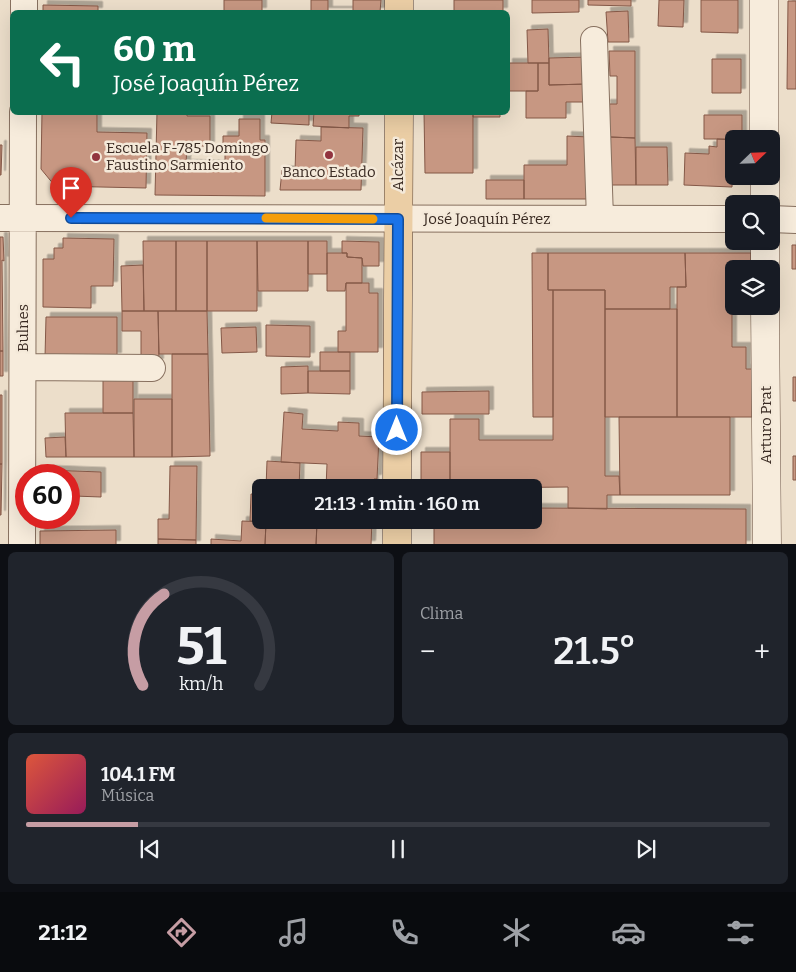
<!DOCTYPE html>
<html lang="es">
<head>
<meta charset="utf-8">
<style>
  :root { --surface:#171b24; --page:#20242c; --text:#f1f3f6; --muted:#9ea1a6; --line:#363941; --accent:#c69da4 }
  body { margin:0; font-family:Bitter,serif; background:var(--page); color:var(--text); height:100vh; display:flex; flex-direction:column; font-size:19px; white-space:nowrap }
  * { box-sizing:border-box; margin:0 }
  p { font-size:16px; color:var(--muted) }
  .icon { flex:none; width:28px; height:28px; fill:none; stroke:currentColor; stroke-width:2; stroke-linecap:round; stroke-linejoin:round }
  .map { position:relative; height:544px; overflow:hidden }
  .sheet { display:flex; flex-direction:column; gap:8px; padding:8px; background:#0d0f14; flex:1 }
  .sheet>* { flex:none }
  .banner { position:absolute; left:10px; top:10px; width:500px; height:105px; border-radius:8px; box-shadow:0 5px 20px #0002; background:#0b6e4f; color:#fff; overflow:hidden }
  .needle { width:32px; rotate:67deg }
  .fabs { position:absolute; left:725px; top:130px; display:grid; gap:10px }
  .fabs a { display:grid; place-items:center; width:55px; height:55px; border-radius:8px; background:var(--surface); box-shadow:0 5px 20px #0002; font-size:25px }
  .speed { position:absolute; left:15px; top:464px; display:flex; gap:10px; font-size:25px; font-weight:700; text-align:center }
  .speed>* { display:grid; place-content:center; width:65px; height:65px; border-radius:50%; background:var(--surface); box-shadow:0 5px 20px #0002; line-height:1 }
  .speed .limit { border:8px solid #d22; background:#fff; color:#111 }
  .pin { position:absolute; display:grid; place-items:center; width:42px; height:42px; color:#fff; margin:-51px -21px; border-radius:50% 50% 50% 0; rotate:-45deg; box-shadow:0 0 5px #0007 }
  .pin .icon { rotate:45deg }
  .me { position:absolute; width:55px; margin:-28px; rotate:0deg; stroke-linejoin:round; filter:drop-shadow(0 0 4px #0008) }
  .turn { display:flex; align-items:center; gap:18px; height:105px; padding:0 20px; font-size:22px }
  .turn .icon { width:65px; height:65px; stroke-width:2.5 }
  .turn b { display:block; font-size:35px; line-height:42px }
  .big { font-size:38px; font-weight:600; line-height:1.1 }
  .sheet .widget { flex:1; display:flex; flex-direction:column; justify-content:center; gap:8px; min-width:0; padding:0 18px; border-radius:8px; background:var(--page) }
  .sheet .dial { align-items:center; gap:0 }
  .dial svg { height:130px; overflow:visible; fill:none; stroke:var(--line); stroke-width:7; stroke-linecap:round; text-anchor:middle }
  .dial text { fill:var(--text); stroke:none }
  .song { display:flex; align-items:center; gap:15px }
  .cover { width:60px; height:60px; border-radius:8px; background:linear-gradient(135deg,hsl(10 70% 55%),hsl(330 70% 35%)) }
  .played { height:5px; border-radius:2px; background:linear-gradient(90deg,var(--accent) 15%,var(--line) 15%) }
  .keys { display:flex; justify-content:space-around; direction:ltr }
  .heat { display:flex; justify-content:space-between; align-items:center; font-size:28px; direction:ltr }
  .sheet .tiles { flex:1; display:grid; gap:8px; grid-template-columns:1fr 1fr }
  .widget:last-child { grid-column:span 2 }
  .trip { position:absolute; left:252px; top:479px; width:290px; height:50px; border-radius:8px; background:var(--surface); box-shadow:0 5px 20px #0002; font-weight:600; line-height:50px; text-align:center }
  .tab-bar { display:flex; height:80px; justify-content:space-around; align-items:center; background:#090b0e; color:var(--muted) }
  .tab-bar .icon { width:35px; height:35px }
  .tab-bar .selected { color:var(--accent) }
  .tab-bar b { font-size:22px; color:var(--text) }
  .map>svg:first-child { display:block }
  .building { fill:#c79782; stroke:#845847; filter:url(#shadow) }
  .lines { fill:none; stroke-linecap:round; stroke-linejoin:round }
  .street-casing { stroke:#87705f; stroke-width:28 }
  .secondary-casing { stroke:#695142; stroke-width:29 }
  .primary-casing { stroke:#553f33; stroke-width:29 }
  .street { stroke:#f7ecdc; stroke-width:26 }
  .secondary { stroke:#f7ecdc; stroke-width:28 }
  .primary { stroke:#ebcea5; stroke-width:28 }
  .route-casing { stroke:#114b97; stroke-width:12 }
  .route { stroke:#1a73e8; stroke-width:9 }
  .slow { stroke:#f59e0b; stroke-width:9 }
  .poi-dot { fill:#92343f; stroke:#f4e9d9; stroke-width:2 }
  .labels { text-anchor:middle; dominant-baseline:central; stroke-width:5; stroke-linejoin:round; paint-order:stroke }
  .poi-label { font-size:15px; fill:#392a22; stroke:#f4e9d9; text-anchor:start }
  .street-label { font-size:15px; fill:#392a22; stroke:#f4e9d9 }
</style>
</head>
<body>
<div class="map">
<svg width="796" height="545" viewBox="0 0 796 545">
  <defs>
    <filter id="shadow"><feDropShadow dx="4.5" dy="-4.5" stdDeviation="0" flood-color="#0004"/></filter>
  </defs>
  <rect width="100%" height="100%" fill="#ecdeca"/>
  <path class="building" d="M224,0H262V12H224Z
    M311,0H328V11H353V12H311Z
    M353,0H381L380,12H353Z
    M454,0H503V12H454Z
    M532,0H579V12L532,13Z
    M588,0H631V6L588,5Z
    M659,0H684L683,27L658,26Z
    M701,0H738V33L701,32Z
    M788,1H796V89H787Z
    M43,5L98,6V12H43Z
    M628,11L629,42H608L606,12Z
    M548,29L549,63H528L527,30Z
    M609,51H635V138L610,137L606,104H617V76H610Z
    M588,57V84L549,85V58Z
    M712,59H741V93H712Z
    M508,63H538V91H508Z
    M538,63H549V85L588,84L589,102H566V118H526V91H538Z
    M42,112H97V132L147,133L146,188L55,186L41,169Z
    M157,112H187V116H210V146H187L186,164L225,165V154H223V136H239V119H260V140H265V196L155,195Z
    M272,112H309V125L271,123Z
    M314,112H359V116H349V128L313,126Z
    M424,112H473V173H425Z
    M473,112H500V117H473Z
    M704,115H742V139H704Z
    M321,127L363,128L361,190H280L282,170L295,171L296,140L321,141Z
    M567,136L589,137V199H524V165H567Z
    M610,137L635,138L636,185H610Z
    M717,139L733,140L732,187L684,185L685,153L709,154V146L717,147Z
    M0,145H2L1,175H0Z
    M636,147H667L668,185H636Z
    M486,180H524V199H486Z
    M0,237H3L4,261L2,260L3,351H0Z
    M63,238L114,239L113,286H91V308L43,307V259H54V248H63Z
    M143,241H176V311H144Z
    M176,241H207V311H176Z
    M207,241H257V311H207Z
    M257,241H308V291H258Z
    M308,241H327V274H308Z
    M342,241L379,242V266H363L362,258L347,257V253H342Z
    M792,245H796V269H792Z
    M327,253H347V257L362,258V283H346L345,291H327Z
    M532,253H548V290H553V417H533Z
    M548,253H685L686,287H670V309H605V290H548Z
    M685,253H751V269H734V305H732V347H746V369H752V417H677V287H686Z
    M143,265L144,311H122L121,266Z
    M346,283H369V293H378V352H338V331H346Z
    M553,290H605V476H619L620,495H607V509L568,508V487L472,488V485H450V419H479V440H553Z
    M605,309H677V417H605Z
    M122,311H158L159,363L141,364V331H122Z
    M158,311H207L208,354H159Z
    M46,317H117V357H45Z
    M266,325L310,326V357L266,356Z
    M256,327L257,352L222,353L221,328Z
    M0,351H3V376H0Z
    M320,352H350V371H320Z
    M172,354H208L210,456L172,457Z
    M308,366V393L281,394V367Z
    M308,371H350V394L308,393Z
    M103,374H133V413H103Z
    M793,377H796V401H793Z
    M489,391V414H422V392Z
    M0,395H2V464H0Z
    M134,399H172V457H134Z
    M284,412L303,414L302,429L338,431V422L359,423V436L379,437L377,479H374V488H326L327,464L281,462Z
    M65,413H133L134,457H66Z
    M619,417H730V495H620Z
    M65,437L66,457H46L45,438Z
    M421,452H450V485H472V488L421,486Z
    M793,456H796V480H793Z
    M267,461L300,463L299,488H266Z
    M0,464H2L1,515H0Z
    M170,466H197L196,540L158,539V519H169Z
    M48,470L101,472V497L74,496V506H69V475H47Z
    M251,494H261V520H298V524L250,521Z
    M534,508L746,509V545H434V520H534Z
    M47,518H66V521L47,520Z
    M317,520H372L371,545H316Z
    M242,521L266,522L265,545H211V539L241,541Z
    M266,522L317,524L316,545H265Z
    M116,530V545H40V531Z
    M158,539L196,540V545H158Z"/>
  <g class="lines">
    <defs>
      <path id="street" d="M24,12V0
        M594,40L600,219
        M0,218L734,219
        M771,219L796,220
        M23,367L152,368
        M22,545L23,112"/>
      <path id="secondary" d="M764,0V139
        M765,176V204
        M765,241V269
        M765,306L767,545"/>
      <path id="primary" d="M399,12V0
        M397,488L399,112
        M397,545V520"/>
    </defs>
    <use href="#street" class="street-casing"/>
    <use href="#secondary" class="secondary-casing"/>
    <use href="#primary" class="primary-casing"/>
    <use href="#street" class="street"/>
    <use href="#secondary" class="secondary"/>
    <use href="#primary" class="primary"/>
  </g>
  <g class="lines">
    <defs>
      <path id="route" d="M71,218L398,219L397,430"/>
    </defs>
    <use href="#route" class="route-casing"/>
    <use href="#route" class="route"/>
    <path class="slow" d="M266,218L373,219"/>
  </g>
  <g class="poi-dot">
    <circle cx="329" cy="155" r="5"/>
    <circle cx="96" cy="157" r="5"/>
  </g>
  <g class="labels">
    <g class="poi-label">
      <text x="106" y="148">Escuela F-785 Domingo<tspan x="106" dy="17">Faustino Sarmiento</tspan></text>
      <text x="329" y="172" text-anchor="middle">Banco Estado</text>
    </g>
    <g class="street-label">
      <text transform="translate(398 165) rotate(-90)">Alcázar</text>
      <text x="487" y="219">José Joaquín Pérez</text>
      <text transform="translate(23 328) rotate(-90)">Bulnes</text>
      <text transform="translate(766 425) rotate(-90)">Arturo Prat</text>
    </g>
  </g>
</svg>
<div class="fabs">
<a><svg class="needle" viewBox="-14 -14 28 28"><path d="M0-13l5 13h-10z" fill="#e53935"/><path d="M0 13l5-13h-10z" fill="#9ea1a6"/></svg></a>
<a><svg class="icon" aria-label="search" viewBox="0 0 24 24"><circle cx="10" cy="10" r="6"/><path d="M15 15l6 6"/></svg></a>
<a><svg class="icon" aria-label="layers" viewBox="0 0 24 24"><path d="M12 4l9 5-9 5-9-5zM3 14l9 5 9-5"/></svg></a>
</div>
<div class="speed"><div class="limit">60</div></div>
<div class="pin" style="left:71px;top:218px;background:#d93025"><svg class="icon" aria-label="arrive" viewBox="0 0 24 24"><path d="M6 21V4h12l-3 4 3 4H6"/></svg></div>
<svg class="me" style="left:397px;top:430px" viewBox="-20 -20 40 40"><circle r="17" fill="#1a73e8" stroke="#fff" stroke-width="3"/><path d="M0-11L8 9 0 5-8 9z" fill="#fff"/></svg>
<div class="trip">21:13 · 1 min · 160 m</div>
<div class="banner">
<div class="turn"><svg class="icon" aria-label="left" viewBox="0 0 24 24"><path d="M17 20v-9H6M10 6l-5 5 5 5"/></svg><div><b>60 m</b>José Joaquín Pérez</div></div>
</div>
</div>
<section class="sheet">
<div class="tiles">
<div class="widget dial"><svg viewBox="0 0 100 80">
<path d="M14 69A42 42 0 1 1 86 69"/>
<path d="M14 69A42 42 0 0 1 27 13" stroke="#c69da4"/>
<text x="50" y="56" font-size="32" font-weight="700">51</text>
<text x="50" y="72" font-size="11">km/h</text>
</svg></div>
<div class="widget"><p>Clima</p>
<div class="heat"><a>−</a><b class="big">21.5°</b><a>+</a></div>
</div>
<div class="widget">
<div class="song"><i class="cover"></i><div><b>104.1 FM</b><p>Música</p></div></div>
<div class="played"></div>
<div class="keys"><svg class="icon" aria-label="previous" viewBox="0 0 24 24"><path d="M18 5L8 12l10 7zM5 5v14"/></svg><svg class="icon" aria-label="pause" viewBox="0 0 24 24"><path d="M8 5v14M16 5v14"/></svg><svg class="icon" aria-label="next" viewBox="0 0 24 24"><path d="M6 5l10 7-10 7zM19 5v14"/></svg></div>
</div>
</div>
</section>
<nav class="tab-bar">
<b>21:12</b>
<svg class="icon selected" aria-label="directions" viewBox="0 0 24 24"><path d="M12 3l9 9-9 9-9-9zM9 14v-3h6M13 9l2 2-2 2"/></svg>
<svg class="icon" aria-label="music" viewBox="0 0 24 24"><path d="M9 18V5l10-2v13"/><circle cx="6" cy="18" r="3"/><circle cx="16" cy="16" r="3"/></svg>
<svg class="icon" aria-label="phone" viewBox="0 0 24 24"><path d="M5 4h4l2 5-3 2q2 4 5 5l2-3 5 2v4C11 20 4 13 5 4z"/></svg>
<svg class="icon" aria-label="climate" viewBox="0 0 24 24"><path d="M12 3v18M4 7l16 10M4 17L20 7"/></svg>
<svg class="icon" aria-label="car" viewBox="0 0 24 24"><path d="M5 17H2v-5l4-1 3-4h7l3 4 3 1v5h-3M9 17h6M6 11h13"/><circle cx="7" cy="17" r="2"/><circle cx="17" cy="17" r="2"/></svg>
<svg class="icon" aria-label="filters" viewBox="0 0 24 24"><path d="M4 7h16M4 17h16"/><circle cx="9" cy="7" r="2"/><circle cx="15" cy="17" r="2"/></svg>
</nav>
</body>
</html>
